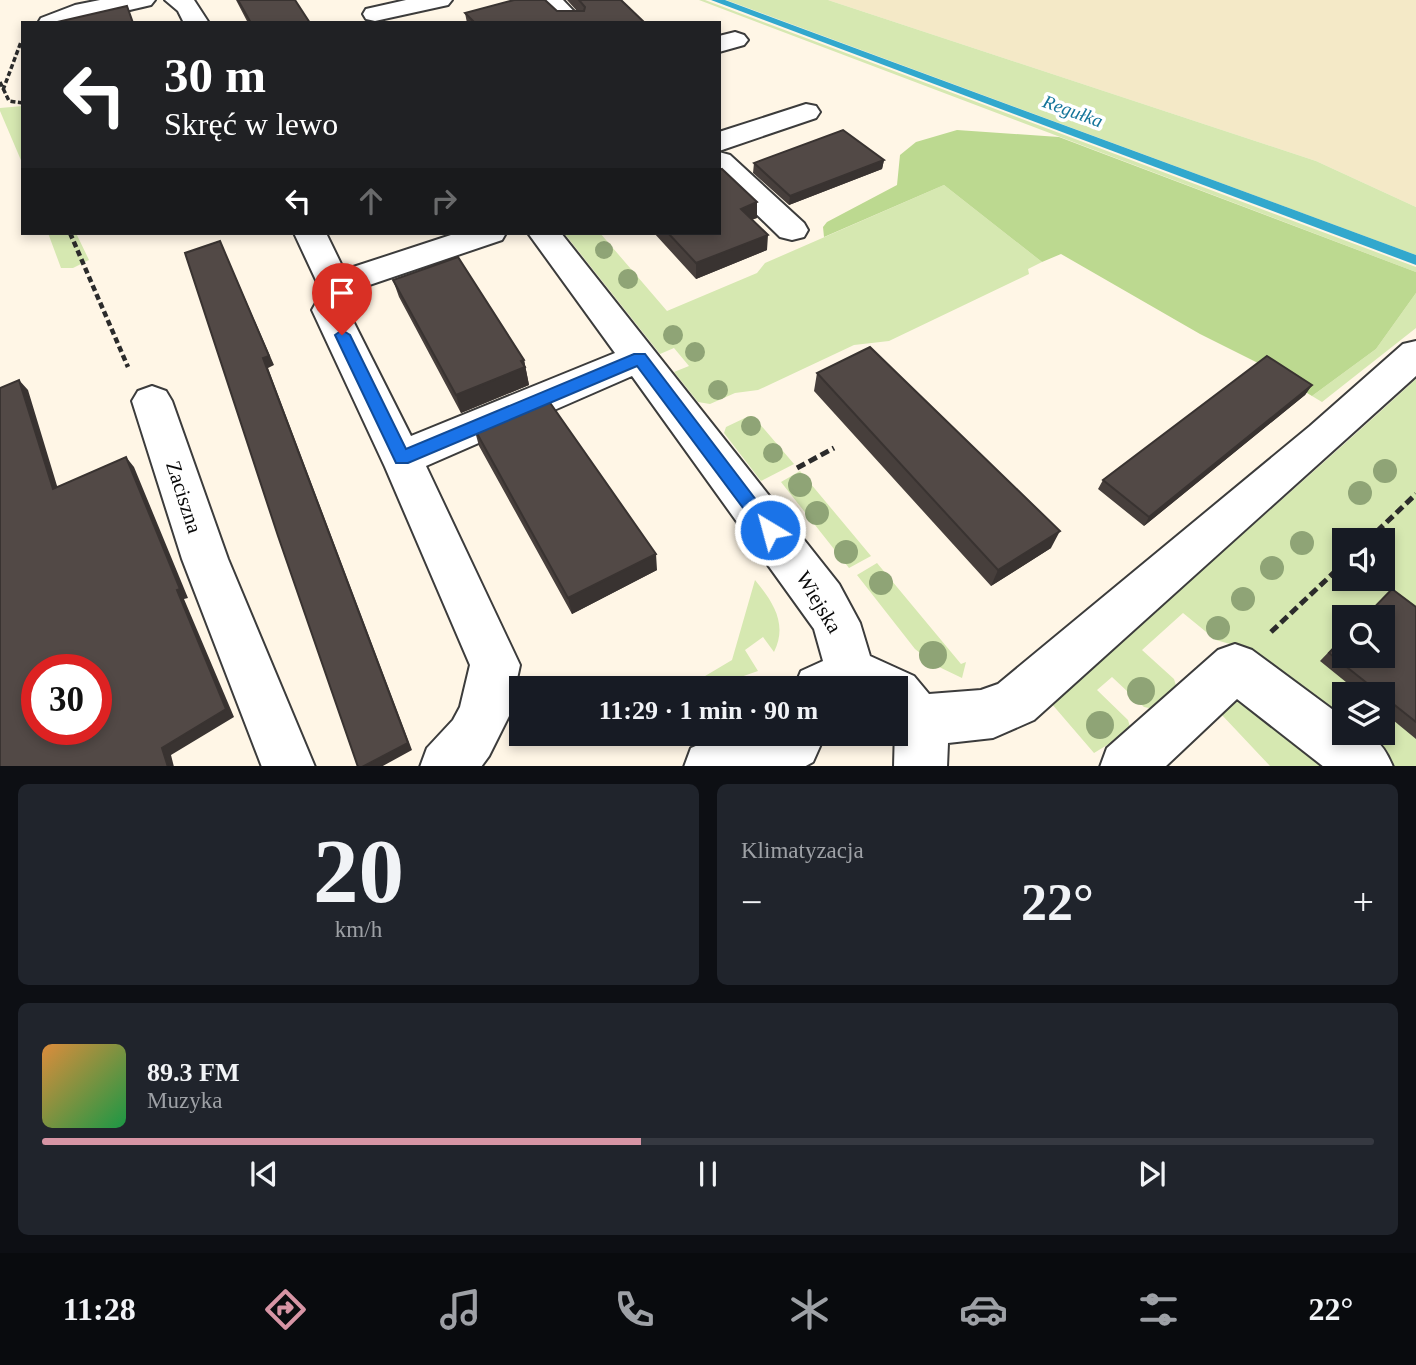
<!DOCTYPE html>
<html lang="pl">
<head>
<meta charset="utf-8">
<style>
  :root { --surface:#171b24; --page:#20242c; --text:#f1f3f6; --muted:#9ea1a6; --line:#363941; --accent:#d795a5 }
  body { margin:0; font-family:"Times New Roman",serif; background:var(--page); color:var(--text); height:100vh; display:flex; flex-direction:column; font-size:26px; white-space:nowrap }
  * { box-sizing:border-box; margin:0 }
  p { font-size:23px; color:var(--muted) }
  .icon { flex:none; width:38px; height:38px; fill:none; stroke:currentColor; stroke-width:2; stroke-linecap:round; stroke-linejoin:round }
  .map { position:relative; height:766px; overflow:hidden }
  .panel { display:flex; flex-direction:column; gap:18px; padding:18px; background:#0d0f14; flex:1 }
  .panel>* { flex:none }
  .guide { position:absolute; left:21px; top:21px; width:700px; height:214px; border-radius:0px; box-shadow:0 4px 10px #0003; background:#202124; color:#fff; overflow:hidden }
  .tools { position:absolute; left:1332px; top:528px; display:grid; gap:14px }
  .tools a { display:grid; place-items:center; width:63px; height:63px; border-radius:0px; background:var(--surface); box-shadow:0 4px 10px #0003; font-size:35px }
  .speed { position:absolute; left:21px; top:654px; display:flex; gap:14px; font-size:35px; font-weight:700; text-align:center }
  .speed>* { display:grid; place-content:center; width:91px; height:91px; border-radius:50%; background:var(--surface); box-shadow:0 4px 10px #0003; line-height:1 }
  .speed .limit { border:10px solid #d22; background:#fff; color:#111 }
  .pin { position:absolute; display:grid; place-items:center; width:60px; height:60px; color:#fff; margin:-72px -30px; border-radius:50% 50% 50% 0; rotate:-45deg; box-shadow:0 0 7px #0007 }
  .pin .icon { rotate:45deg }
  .me { position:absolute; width:77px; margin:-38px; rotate:323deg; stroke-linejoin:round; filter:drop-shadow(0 0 5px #0008) }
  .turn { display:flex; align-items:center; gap:24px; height:147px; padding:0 28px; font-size:32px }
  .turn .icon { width:91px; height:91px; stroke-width:2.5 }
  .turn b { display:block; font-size:49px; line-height:60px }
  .lanes { display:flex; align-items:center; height:66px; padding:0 28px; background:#0003; justify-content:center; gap:35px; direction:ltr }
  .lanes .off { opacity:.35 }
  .big { font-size:52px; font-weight:700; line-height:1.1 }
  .panel .card { flex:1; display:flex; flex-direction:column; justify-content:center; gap:10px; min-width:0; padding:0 24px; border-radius:10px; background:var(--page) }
  .panel .dial { align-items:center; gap:0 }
  .dial b { font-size:91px; line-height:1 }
  .song { display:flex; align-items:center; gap:21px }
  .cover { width:84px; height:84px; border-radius:10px; background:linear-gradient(135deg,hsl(30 70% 55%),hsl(140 70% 35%)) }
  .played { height:7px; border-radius:4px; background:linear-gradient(90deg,var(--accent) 45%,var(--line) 45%) }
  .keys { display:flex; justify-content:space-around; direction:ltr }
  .heat { display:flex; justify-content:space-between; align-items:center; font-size:38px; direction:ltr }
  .panel .tiles { flex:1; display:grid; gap:18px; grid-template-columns:1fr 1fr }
  .card:last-child { grid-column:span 2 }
  .trip { position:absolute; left:509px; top:676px; width:399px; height:70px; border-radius:0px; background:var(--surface); box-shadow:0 4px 10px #0003; font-weight:700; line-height:70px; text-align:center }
  .tab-bar { display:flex; height:112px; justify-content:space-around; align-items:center; background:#090b0e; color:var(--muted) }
  .tab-bar .icon { width:49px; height:49px }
  .tab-bar .active { color:var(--accent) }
  .tab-bar b { font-size:32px; color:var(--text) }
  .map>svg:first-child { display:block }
  .farmland { fill:#f4e9c7 }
  .green { fill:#d6e8b1; fill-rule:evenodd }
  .forest { fill:#bcd990 }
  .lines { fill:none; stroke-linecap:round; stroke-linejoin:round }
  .stream { fill:#32a8cd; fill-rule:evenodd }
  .minor-casing { stroke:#3c3c3c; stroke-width:4 }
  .path-far2 { stroke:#2b2b2b; stroke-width:3.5; stroke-dasharray:5 2.5; stroke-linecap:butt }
  .path-far1 { stroke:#2b2b2b; stroke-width:4.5; stroke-dasharray:6 3.5; stroke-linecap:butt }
  .path { stroke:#2b2b2b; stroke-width:5; stroke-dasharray:9 4.5; stroke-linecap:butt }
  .minor { fill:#fff; fill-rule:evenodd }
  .tree { fill:#8fa476 }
  .wall { fill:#473f3c }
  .shaded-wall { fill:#393331 }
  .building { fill:#524946; stroke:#393331; stroke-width:2; fill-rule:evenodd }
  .route { fill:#1a73e8; stroke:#114b97; stroke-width:2 }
  .labels { text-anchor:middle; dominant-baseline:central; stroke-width:7; stroke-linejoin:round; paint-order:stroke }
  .far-water-label { font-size:19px; font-style:italic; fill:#14759a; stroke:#fff }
  .street-label { font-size:21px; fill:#090909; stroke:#fff }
</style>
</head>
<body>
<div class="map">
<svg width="1416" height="767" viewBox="0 0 1416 767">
  <rect width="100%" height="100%" fill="#fff6e6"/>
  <path class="farmland" d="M828,0H1416V207L1316,161Z"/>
  <path class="green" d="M699,0H705L1416,267V272Z
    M726,0H828L1316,161L1416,207V255Z
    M23,106V165L0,111V108Z
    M944,185L1042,262L1028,269L1029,274L889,341L854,345L758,390L735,393L710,404L698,402L674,372L689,366L674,348L660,354L564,233H600L667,311L757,273L765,263Z
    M48,233H76L89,260L73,268H61Z
    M1416,293V328L1322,402L1312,396L1376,349Z
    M1416,379V766H1270L1221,714L1260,672L1230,644L1216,640L1183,613L1142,650L1174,679L1178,692L1159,710L1144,707L1112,677L1097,690L1128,720L1132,734L1122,736L1094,753L1051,703C1172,595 1296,489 1416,379ZM1344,541H1382V579H1344ZM1344,618H1382V656H1344ZM1344,695H1382V733H1344Z
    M749,416H753L794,464L761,481L724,433L726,427Z
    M800,471L871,556L849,568L781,482Z
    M877,563L961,664L966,662L962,678L937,666L915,649L857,575Z
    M755,580C773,602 788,624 774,652L763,637L745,650L758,671L709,688H685L732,660Z"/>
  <path class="forest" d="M957,130L1059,137L1416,272V293L1376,349L1312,396L1256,362L1200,334L1061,254L1042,262L944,185L824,237L823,227L827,222L897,185L900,155L916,142Z"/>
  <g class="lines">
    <path class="stream" d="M711,0H725L1416,255V265Z"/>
    <defs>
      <path id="minor" d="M100,0H155L151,5C114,14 76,23 38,23L41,18L75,5Z
        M165,0H194L209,23H184L178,11Z
        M406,0H452L448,5L375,21L366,19L363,14L366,9Z
        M537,0H563L585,23H559Z
        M735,32L744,35L748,40L744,45L719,52V36Z
        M806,104L816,106L820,112L816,118L719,151V132Z
        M719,152L730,155L804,223L808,230L804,237L792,240L780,237L719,178Z
        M294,233H326L344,270L457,233H506L502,240L334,297L322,293Z
        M528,233H561L839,584L860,623L870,656L914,676L929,694L981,690L998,684L1310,426L1403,344L1416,341V376L1034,720L993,738L948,743L947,767H894L896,688H794L801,671L823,661L814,629L632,376L426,466L520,665L509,716L489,756L481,767H420L427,748L453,720L460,707L470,665L385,467L312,310L317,301L330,298L343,301L411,436L615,353Z
        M152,386L166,391L172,401L228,559L315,767H262L182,559L132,401L138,391Z
        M1235,644L1252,650L1344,718V733C1372,733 1382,740 1393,767H1324L1237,699L1165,767H1100L1107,748L1218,650Z
        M726,733H817L821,744L813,762L804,767H684L691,748Z"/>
    </defs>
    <use href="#minor" class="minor-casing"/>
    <path class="path-far2" d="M0,82L9,101L23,103
      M3,90L21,42"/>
    <path class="path-far1" d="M70,233L128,367"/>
    <path class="path" d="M797,468L834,448
      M1367,541L1416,494
      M1271,632L1344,563"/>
    <use href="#minor" class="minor"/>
  </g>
  <g class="tree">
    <circle cx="604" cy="250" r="9"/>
    <circle cx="628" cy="279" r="10"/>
    <circle cx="673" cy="335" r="10"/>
    <circle cx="695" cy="352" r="10"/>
    <circle cx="718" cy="390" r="10"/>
    <circle cx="751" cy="426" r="10"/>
    <circle cx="773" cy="453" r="10"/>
    <circle cx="1385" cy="471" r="12"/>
    <circle cx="800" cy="485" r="12"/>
    <circle cx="1360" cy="493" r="12"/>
    <circle cx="817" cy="513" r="12"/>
    <circle cx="1302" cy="543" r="12"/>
    <circle cx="846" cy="552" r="12"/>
    <circle cx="1272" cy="568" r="12"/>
    <circle cx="881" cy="583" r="12"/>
    <circle cx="1243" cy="599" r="12"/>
    <circle cx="1218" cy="628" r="12"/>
    <circle cx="933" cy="655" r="14"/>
    <circle cx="1141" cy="691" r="14"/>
    <circle cx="1100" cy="725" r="14"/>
  </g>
  <path class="wall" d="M236,0H295L310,23H248Z
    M567,0H621L645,23H467L465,13L577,11Z
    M884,160L882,169L789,205L753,173L754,163Z
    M757,202V218L752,219L767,250L696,279L654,233H719Z
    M393,280L524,360L529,385L461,413L399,297Z
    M817,373L1051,548L991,586L814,391Z
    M1312,385L1305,395L1144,526L1098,489L1103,480Z
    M474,428L657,570L572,614L479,446Z
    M1392,589L1416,607V739L1382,711V695H1362L1320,661L1344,636V656L1382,618H1363Z"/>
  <path class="shaded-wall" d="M884,160L882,169L789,205L790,196Z
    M757,202V218L741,224V209Z
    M768,235L767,250L696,279V263Z
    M220,241L274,365L268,368L412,750L381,767H362Z
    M524,360L529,385L461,413L456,395Z
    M19,380L28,390L61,499L53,489Z
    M1312,385L1305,395L1144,526L1149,517Z
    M126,457L134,467L188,598L184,599L234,717L171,755L174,767H168L162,748L177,590Z
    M1060,531L1051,548L991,586L998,570Z
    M656,554L657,570L572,614L568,598Z"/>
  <path class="building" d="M238,0H295L310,23H251Z
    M514,0H545L557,11H584L585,7L579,0H621L645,23H475L465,13Z
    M127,6L133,23H53Z
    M843,130L884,160L790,196L754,163Z
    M722,169L757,202L741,209L768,235L696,263L668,233H719V170Z
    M220,241L269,356L263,358L408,743L362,767H358L278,536L185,253Z
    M458,257L524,360L521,361L525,367L456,395L393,280Z
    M870,347L1060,531L998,570L817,373Z
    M1267,356L1312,385L1149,517L1103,480Z
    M19,380L53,489L126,457L180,589L177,590L226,709L162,748L168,767H0V388ZM37,670H96V730H37Z
    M546,397L656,554L568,598L474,428Z
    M1392,589L1416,607V722L1329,653L1344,637V656H1382V618H1364Z"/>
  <path class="route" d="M342,330L350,335L406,449L634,354H645L779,530L777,536L770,538L764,536L637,366L408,463H396L335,335Z"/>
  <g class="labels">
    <g class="far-water-label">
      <text transform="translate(1073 111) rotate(20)">Regułka</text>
    </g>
    <g class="street-label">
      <text transform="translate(184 497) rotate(72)">Zaciszna</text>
      <text transform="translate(819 602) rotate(59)">Wiejska</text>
    </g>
  </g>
</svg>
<div class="tools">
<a><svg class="icon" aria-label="sound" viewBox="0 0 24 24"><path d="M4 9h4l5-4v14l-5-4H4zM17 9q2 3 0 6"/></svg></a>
<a><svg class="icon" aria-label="search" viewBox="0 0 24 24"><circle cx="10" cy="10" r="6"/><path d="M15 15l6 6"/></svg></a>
<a><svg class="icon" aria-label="layers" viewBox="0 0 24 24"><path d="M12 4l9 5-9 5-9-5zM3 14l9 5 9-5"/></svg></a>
</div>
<div class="speed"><div class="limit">30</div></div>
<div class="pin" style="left:342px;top:335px;background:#d93025"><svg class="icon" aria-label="arrive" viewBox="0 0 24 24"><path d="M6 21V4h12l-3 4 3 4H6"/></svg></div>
<svg class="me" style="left:770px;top:530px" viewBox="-20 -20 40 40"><circle r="17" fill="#1a73e8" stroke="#fff" stroke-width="3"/><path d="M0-11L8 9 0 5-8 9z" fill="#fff"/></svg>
<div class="trip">11:29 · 1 min · 90 m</div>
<div class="guide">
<div class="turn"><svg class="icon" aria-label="left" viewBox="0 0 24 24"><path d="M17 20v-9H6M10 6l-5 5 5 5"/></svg><div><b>30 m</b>Skręć w lewo</div></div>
<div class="lanes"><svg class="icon" aria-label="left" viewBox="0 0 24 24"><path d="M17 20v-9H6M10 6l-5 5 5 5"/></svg><svg class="icon off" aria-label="ahead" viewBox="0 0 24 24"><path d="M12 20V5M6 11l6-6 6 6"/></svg><svg class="icon off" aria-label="right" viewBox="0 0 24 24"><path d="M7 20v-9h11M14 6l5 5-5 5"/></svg></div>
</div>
</div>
<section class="panel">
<div class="tiles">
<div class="card dial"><b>20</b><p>km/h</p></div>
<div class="card"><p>Klimatyzacja</p>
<div class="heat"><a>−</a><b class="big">22°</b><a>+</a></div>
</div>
<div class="card">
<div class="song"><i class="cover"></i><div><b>89.3 FM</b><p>Muzyka</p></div></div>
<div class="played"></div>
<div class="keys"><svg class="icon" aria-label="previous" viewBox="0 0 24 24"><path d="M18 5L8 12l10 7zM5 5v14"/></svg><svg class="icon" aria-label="pause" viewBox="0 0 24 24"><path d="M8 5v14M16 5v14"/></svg><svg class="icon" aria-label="next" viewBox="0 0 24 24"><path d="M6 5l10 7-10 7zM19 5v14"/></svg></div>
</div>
</div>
</section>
<nav class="tab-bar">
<b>11:28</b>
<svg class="icon active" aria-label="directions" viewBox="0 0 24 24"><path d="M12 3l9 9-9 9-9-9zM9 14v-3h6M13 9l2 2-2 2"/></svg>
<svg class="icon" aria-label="music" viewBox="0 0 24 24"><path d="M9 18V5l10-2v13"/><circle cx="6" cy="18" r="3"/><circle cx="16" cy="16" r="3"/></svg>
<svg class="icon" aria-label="phone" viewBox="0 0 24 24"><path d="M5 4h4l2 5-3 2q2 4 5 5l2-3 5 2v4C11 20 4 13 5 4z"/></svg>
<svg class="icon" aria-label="climate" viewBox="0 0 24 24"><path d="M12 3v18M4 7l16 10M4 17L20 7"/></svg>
<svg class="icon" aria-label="car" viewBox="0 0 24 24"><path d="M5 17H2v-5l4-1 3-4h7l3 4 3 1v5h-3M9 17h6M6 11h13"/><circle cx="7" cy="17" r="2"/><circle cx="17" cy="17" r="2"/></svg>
<svg class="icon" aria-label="filters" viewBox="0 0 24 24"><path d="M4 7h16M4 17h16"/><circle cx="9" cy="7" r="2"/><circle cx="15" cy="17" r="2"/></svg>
<b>22°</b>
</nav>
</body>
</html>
